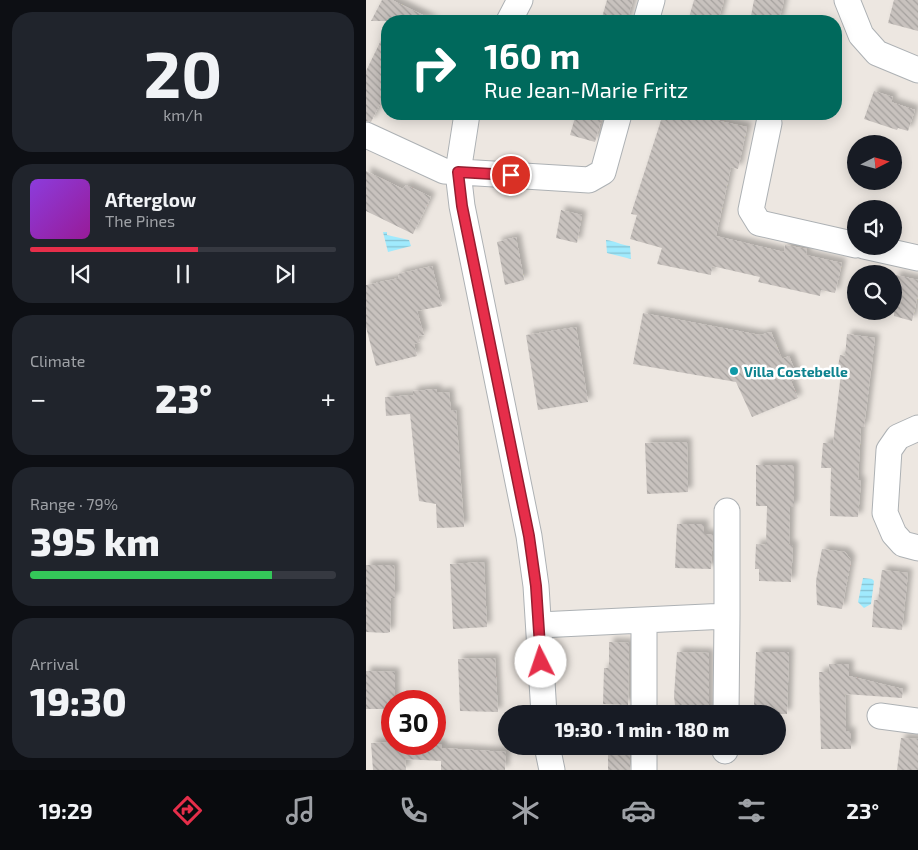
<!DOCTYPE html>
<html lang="en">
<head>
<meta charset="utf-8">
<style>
  :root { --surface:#171b24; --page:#20242c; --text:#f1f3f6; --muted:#9ea1a6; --line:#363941; --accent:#e62e4a }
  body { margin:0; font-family:"Exo 2",sans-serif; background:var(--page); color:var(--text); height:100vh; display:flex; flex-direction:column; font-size:19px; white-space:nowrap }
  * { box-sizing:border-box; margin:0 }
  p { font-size:16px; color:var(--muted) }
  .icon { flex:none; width:28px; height:28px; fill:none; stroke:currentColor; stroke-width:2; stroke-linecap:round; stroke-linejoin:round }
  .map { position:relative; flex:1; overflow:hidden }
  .sheet { display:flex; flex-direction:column; gap:12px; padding:12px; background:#0d0f14; width:366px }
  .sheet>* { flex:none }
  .banner { position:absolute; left:15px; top:15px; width:461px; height:105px; border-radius:20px; box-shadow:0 2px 12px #0003; background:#00695c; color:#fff; overflow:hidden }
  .needle { width:32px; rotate:84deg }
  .controls { position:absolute; left:481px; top:135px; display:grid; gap:10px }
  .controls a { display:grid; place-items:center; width:55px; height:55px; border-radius:50%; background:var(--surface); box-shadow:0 2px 12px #0003; font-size:25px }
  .speed { position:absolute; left:15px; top:690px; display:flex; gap:10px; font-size:25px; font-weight:700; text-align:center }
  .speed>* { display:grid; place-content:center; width:65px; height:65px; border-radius:50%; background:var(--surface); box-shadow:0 2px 12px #0003; line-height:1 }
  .speed .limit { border:8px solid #d22; background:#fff; color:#111 }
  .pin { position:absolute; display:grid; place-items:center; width:42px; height:42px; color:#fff; margin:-21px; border:2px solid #fff; border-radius:50%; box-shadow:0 1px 5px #0007 }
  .me { position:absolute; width:55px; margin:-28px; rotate:356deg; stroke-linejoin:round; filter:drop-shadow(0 0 4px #0008) }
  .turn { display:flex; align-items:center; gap:18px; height:105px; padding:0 20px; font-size:22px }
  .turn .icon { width:65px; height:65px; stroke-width:2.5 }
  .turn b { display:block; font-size:35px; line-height:42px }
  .big { font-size:38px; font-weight:800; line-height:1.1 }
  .sheet .widget { flex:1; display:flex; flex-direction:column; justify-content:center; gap:8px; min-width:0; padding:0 18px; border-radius:20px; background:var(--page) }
  .sheet .dial { align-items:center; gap:0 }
  .dial b { font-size:65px; line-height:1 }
  .song { display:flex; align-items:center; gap:15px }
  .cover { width:60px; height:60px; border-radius:8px; background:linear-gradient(135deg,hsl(270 70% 55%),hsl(300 70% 35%)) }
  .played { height:5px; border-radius:2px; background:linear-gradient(90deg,var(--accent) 55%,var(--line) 55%) }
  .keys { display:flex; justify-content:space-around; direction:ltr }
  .heat { display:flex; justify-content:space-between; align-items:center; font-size:28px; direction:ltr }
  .charge { height:8px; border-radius:4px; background:linear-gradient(90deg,#34c759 79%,var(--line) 0) }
  .trip { position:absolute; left:132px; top:705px; width:288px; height:50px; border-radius:25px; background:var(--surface); box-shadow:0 2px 12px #0003; font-weight:800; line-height:50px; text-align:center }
  .dock { display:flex; height:80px; justify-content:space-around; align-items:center; background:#090b0e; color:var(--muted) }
  .dock .icon { width:35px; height:35px }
  .dock .selected { color:var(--accent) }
  .dock b { font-size:22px; color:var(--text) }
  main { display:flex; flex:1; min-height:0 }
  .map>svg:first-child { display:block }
  .water { fill:url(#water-rules) }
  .building { fill:url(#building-back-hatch); filter:url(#shadow) }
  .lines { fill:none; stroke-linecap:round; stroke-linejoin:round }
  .minor-casing { stroke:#adb1b4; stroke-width:27 }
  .minor { stroke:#fff; stroke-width:25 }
  .route-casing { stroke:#961e30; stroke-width:12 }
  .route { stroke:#e62e4a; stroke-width:9 }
  .culture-dot { fill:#0f9aa8; stroke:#fff; stroke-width:2 }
  .labels { text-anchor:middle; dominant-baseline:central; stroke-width:5; stroke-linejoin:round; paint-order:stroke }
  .culture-label { font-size:14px; font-weight:bold; fill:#0d838f; stroke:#fff; text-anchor:start }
</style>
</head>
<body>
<main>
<section class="sheet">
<div class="widget dial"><b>20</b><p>km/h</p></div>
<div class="widget">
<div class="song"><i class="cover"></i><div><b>Afterglow</b><p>The Pines</p></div></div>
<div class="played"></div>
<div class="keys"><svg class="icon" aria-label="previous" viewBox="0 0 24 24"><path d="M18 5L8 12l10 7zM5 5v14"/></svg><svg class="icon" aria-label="pause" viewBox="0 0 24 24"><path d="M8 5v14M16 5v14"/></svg><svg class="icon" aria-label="next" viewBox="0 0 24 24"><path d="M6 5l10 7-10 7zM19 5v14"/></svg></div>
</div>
<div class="widget"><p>Climate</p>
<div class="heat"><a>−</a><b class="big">23°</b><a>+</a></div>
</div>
<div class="widget"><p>Range · 79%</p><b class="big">395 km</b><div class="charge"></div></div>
<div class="widget"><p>Arrival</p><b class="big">19:30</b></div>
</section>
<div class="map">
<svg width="552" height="770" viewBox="0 0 552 770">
  <defs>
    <pattern id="water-rules" width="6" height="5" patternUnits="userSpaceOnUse" patternTransform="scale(1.25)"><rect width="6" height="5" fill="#a0eafd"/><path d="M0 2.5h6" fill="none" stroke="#85c1d0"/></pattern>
    <pattern id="building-back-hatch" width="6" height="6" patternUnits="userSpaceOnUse" patternTransform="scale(1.25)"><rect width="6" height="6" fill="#c8c2be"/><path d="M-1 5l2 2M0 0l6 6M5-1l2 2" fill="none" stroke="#a5a19e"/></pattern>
    <filter id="shadow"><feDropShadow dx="4.5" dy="-4.5" stdDeviation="2.5" flood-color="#0004"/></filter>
  </defs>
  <rect width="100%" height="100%" fill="#ede7e1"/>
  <path class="water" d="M17,232H21V235L43,240L45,246L22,252Z
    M240,240C249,241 255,245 264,246L265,259L241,253Z
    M497,578L506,579L508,581L505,604L498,608L492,602Z"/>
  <path class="building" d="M16,0H26L69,21H5Z
    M241,0H267L261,21H235Z
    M328,0H358L352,21H322Z
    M388,0H418L413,21H384Z
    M528,0H552V31L522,23Z
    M21,28V90L5,122L0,121V71Z
    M508,91L527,97L525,102L549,110L542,131L532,128L531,130L498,119Z
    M210,114H227L236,117L229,142L204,135Z
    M297,114H322L381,127L372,169L365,167L350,236L418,252L419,245L441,249L440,255L476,263L469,293L455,290L454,296L392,282L394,277L346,266L345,275L291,264L296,248L264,239L271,215L265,214Z
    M0,171L37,189L40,185L65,197L47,234L0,211Z
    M195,210L216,215L211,243L190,238Z
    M150,237L158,280L139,285L131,242Z
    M66,266L76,306L51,311L58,335L52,336L54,342L48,344L51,356L10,366L0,327V285L33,278L32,274Z
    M530,275L552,280V295L546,321L528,316V288Z
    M277,313L394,335L405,332L416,359L423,356L432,378L425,381L432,398L386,417L370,382L267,364Z
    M210,327L222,402L172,410L160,335Z
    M481,334L509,338L498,427H495L492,480L495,481L492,517L464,516L465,468H455L457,443H467L475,373L471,372L474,355L479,356Z
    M71,389V393L83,392L85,411L90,410L98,527L71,528L70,504L53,501L44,414L20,416L19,397L47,395V391Z
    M321,442L322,492L281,494L279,443Z
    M390,465H428V507H424L423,545H427L425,582L393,581V569H389L390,544L400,545L401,506H390Z
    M311,524H338V534H347L345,569L309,568Z
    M456,549L479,552L485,560L476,609L451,605L450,581Z
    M118,562L121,627L87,629L84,564Z
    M0,565H28L29,598H25L24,632L21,633L0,632Z
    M516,570L542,573L536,630L506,627L508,600H512Z
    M243,642L263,643L262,705L237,704L238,668H243Z
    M311,652L343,653V714H310L308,696Z
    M390,652H423L421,714H390V705H388Z
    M129,658L132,712L94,711L92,659Z
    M463,664H483V676L537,689L536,698L479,694L480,732L485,731V749H455L453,672H464Z
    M0,671L29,672V701H26V709H0Z
    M535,738L552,739V770H531Z
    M26,742V744H76V748L140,752L139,770H75V761L39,759L40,770H7L5,743Z
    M246,746H264V770H242V754H246Z"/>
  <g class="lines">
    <defs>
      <path id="minor" d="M481,0L495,35L511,53L552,70
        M143,21L154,0
        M280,21L286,0
        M101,114L92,172L96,206L163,536L170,586L178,714
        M403,123L385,210L393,223L490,245
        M0,135L78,171L223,180L237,172L253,114
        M498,246L552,258
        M552,428L532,437L523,450L519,513L528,534L537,544L552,548
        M173,625L361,616V511
        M278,714V620
        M360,714L361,616
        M514,716L552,721
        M181,746L186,770
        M359,751V746
        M278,770V746"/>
    </defs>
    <use href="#minor" class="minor-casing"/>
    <use href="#minor" class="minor"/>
  </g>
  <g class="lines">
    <defs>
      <path id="route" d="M145,175L92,172L96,206L163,536L170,586L175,662"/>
    </defs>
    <use href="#route" class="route-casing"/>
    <use href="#route" class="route"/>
  </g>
  <circle class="culture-dot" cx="368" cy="371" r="5"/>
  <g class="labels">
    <g class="culture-label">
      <text x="378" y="371">Villa Costebelle</text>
    </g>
  </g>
</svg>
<div class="controls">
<a><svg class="needle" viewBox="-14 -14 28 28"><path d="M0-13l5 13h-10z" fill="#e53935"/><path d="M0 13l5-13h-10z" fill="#9ea1a6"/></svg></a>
<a><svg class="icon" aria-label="sound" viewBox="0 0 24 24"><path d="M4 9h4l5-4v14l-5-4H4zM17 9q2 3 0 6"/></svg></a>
<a><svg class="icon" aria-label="search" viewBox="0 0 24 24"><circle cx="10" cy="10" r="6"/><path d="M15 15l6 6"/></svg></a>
</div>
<div class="speed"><div class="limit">30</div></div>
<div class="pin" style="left:145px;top:175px;background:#d93025"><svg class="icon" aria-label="arrive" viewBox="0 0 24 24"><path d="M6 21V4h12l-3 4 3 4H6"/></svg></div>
<svg class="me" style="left:175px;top:662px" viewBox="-20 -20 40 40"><circle r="19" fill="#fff"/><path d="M0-13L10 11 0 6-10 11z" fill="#e62e4a"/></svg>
<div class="trip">19:30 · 1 min · 180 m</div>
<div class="banner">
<div class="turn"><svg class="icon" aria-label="right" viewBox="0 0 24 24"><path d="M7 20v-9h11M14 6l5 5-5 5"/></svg><div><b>160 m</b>Rue Jean-Marie Fritz</div></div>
</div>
</div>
</main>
<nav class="dock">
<b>19:29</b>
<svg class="icon selected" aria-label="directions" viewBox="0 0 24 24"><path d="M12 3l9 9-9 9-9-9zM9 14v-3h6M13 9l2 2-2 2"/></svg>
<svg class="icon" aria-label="music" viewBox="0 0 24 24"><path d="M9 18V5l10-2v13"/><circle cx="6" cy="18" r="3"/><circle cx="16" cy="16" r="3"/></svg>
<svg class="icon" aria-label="phone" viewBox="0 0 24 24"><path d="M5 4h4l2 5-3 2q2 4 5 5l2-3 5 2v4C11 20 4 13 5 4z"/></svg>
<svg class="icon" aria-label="climate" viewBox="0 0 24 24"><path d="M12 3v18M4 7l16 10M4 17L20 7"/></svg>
<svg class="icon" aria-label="car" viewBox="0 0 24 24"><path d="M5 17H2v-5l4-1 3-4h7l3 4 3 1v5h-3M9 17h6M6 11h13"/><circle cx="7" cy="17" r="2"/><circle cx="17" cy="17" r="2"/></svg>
<svg class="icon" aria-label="filters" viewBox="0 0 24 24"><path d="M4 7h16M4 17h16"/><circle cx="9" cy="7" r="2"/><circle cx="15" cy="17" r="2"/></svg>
<b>23°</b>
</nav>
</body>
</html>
